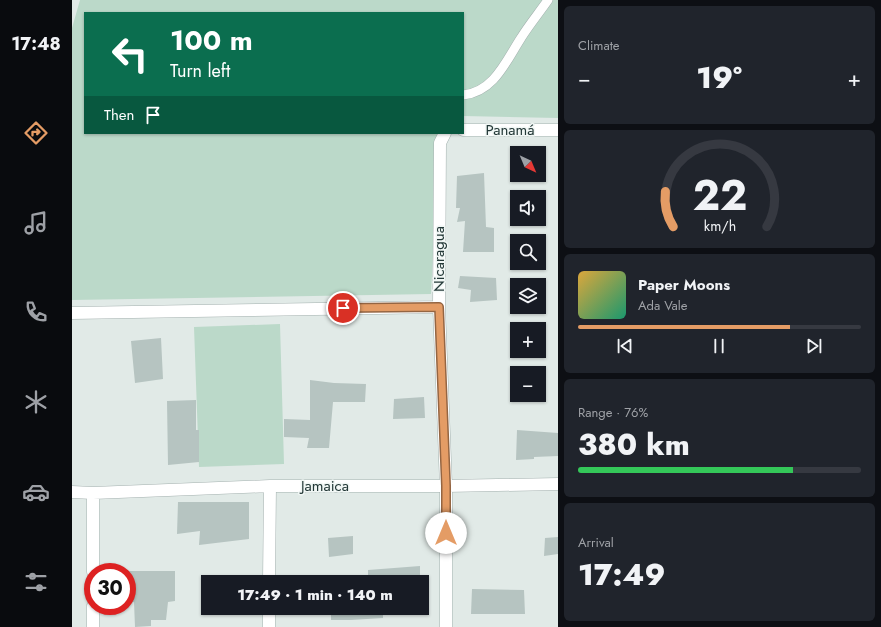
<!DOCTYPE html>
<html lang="en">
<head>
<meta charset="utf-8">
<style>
  :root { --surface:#171b24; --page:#20242c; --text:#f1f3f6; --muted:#9ea1a6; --line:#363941; --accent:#e49c65 }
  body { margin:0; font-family:Jost,sans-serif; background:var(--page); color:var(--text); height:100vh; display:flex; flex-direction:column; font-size:15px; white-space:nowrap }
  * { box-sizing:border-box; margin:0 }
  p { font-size:13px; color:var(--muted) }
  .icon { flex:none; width:22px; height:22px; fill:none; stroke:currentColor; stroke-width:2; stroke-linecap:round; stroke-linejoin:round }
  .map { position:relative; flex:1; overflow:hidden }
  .panel { display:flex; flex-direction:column; gap:6px; padding:6px; background:#0d0f14; width:323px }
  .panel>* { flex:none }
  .hud { position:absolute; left:12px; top:12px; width:380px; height:122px; border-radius:0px; box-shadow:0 1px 3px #0004; background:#0b6e4f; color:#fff; overflow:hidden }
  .needle { width:26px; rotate:136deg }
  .fabs { position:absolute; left:438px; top:146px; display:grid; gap:8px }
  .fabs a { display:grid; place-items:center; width:36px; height:36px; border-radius:0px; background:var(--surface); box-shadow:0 1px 3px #0004; font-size:20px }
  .speed { position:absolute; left:12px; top:563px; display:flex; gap:8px; font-size:20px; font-weight:700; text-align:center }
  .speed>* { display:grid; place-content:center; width:52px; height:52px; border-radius:50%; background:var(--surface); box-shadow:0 1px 3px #0004; line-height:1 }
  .speed .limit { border:6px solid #d22; background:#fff; color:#111 }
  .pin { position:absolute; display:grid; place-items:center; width:34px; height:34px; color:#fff; margin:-17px; border:2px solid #fff; border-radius:50%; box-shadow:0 1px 4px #0007 }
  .me { position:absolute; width:44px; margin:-22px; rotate:0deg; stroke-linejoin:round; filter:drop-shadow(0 0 3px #0008) }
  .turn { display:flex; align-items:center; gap:14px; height:84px; padding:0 20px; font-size:18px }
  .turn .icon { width:52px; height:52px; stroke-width:2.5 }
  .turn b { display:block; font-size:28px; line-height:34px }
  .then { display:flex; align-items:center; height:38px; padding:0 20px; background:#0003; gap:8px; font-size:15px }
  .big { font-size:30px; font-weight:800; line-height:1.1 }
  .panel .widget { flex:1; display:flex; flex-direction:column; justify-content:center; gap:6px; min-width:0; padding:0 14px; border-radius:6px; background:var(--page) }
  .panel .dial { align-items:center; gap:0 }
  .dial svg { height:104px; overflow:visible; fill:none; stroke:var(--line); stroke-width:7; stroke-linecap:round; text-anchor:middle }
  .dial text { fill:var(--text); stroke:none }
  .song { display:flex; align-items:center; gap:12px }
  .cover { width:48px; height:48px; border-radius:6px; background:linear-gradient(135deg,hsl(40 70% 55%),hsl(160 70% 35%)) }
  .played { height:4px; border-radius:2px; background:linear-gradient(90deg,var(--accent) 75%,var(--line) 75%) }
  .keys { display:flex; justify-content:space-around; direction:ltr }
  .heat { display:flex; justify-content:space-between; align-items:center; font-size:22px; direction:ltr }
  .charge { height:6px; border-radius:3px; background:linear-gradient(90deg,#34c759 76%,var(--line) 0) }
  .trip { position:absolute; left:129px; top:575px; width:228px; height:40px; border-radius:0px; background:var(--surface); box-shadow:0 1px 3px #0004; font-weight:800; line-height:40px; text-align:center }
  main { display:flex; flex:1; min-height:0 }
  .dock { display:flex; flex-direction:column; width:72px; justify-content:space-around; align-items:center; background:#090b0e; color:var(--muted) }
  .dock .icon { width:28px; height:28px }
  .dock .active { color:var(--accent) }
  .dock b { font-size:18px; color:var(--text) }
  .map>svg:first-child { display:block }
  .green { fill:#bbd9c9 }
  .building { fill:#b6c4c1 }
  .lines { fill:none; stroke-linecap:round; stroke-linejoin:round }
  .service-casing { stroke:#a4b1af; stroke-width:10 }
  .minor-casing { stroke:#a4b1af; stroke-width:13 }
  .service { stroke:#fff; stroke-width:9 }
  .minor { stroke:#fff; stroke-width:12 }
  .route-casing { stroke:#946542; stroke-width:10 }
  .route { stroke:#e49c65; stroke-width:7 }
  .labels { text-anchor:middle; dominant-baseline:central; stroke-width:3; stroke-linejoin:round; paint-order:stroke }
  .street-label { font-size:15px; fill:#233837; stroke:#f1f7f5 }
</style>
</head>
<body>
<main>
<nav class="dock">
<b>17:48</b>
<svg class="icon active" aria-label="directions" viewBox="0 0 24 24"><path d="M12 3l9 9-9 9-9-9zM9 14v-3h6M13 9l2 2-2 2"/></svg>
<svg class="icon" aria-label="music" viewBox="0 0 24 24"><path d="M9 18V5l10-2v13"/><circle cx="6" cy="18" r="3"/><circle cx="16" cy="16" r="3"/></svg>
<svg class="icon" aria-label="phone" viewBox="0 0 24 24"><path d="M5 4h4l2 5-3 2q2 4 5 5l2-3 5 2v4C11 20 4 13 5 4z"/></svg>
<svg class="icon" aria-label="climate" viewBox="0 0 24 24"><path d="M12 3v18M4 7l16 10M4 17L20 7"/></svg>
<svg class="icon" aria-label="car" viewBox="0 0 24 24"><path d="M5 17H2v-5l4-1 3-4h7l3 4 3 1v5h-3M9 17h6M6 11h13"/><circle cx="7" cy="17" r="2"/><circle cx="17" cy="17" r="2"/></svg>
<svg class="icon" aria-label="filters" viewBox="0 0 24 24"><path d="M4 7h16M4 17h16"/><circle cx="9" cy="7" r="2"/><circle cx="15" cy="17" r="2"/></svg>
</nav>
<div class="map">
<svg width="486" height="627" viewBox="0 0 486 627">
  <rect width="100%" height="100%" fill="#e1eae7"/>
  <path class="green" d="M8,0H486V118L391,116V13H13V133H367L359,294L0,300V28Z
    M208,324L212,464L127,467L122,327Z"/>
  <path class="building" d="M412,173L414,227L422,228V252H391L393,221L385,222L388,208H384L385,176Z
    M388,276L424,278L425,300L398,302L399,290L386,288Z
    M89,338L91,379L63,383L59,341Z
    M238,380L262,383L294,384L293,402H261L257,448H235L237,438L212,437V419L238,420Z
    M352,397L353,418L321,419L322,399Z
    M124,400V430H127V462L96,465L95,401Z
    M445,430L486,433V456L462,457V459L444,460Z
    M106,502H177V539L127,545L128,531L105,534Z
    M281,536V554L257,557L256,538Z
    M486,537V554L472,556L473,538Z
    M348,566V582H296V570Z
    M55,571H103V601L96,602L94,620H79V626L63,627L62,602L55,603Z
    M400,589L452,590L453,614H399Z
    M259,608H311V618L279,620H259Z"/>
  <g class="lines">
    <defs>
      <path id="service" d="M391,95C422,92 434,61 449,38C457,25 467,13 476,0"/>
      <path id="minor" d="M391,130H486
        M373,133L368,143L367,307L374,486V627
        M0,313L367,307
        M0,492L21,493L198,486H374L486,484
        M21,493V572
        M197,582L198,486
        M21,606V627
        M197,627V608"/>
    </defs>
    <use href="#service" class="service-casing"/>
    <use href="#minor" class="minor-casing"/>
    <use href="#service" class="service"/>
    <use href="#minor" class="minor"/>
  </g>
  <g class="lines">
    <defs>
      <path id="route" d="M271,308L367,307L374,486V533"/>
    </defs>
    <use href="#route" class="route-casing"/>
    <use href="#route" class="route"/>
  </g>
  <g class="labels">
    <g class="street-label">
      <text x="438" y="130">Panamá</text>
      <text transform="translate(367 259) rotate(-90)">Nicaragua</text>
      <text x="253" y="486">Jamaica</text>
    </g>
  </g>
</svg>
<div class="fabs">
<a><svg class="needle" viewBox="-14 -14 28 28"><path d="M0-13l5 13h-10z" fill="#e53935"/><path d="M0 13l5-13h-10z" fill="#9ea1a6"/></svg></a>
<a><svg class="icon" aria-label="sound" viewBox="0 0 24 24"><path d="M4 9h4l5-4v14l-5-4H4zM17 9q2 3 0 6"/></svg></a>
<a><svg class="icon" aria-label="search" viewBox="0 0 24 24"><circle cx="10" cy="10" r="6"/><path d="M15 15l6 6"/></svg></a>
<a><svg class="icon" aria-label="layers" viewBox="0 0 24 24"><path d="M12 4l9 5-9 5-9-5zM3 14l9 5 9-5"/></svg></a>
<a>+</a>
<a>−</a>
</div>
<div class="speed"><div class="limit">30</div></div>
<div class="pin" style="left:271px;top:308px;background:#d93025"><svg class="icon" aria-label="arrive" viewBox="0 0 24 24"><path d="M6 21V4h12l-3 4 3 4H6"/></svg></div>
<svg class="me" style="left:374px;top:533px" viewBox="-20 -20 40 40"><circle r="19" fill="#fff"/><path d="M0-13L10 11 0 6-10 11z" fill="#e49c65"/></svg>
<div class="trip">17:49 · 1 min · 140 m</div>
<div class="hud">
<div class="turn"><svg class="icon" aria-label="left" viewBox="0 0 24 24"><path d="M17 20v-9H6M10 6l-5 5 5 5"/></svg><div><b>100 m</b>Turn left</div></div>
<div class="then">Then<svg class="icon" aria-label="arrive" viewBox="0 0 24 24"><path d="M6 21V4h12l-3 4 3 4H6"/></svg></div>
</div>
</div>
<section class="panel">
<div class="widget"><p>Climate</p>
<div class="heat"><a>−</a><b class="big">19°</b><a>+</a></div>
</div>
<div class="widget dial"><svg viewBox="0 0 100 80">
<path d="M14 69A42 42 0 1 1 86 69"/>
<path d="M14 69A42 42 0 0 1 8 42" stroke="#e49c65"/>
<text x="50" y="56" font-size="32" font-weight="700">22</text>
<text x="50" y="72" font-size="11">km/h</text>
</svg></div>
<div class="widget">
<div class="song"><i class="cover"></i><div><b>Paper Moons</b><p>Ada Vale</p></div></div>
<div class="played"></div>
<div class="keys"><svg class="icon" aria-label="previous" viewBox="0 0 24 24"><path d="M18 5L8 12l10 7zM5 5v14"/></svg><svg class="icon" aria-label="pause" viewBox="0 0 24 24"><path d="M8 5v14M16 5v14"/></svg><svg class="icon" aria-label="next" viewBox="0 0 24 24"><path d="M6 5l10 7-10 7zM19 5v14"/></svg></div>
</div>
<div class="widget"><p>Range · 76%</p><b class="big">380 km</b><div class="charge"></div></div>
<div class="widget"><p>Arrival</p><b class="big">17:49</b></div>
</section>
</main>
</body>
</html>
